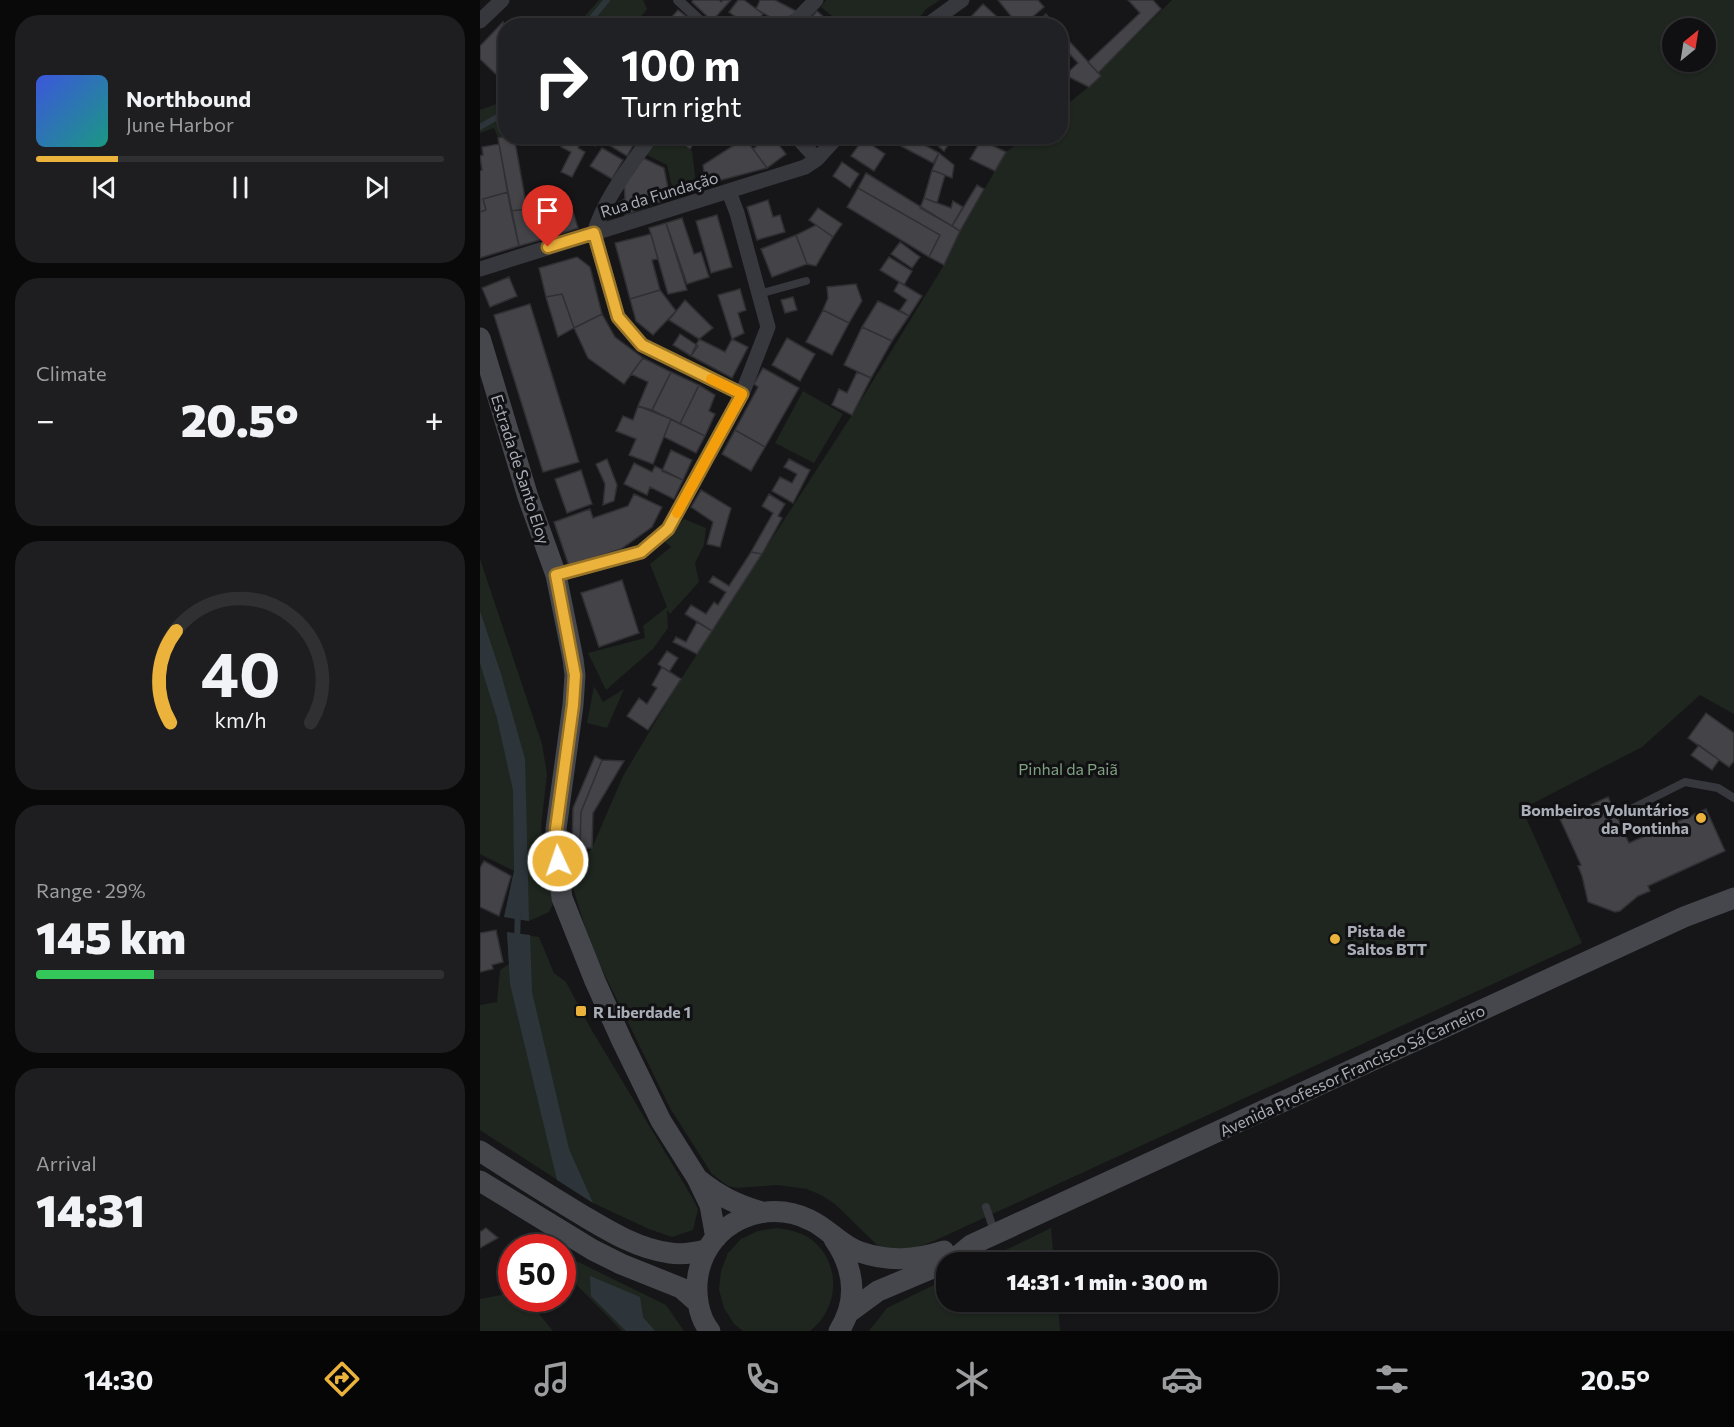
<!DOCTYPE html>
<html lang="en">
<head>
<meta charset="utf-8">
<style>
  :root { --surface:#101012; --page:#1e1e20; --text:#f1f3f6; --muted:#9c9d9f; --line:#303032; --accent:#ebb33b }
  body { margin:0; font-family:Commissioner,sans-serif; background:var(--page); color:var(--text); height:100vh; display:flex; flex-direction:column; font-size:22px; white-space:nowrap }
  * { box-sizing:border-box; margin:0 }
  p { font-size:20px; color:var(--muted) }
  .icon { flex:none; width:33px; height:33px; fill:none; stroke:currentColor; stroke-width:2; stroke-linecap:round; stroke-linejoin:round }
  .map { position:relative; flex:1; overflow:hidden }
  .panel { display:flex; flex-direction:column; gap:15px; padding:15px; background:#09090a; width:480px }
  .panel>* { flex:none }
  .top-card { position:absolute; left:18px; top:18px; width:570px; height:126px; border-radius:24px; box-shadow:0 2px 4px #0004,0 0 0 2px var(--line); background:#202124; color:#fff; overflow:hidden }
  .needle { width:39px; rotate:30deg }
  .buttons { position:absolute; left:1182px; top:18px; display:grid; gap:12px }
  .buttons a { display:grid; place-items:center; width:54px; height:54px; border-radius:50%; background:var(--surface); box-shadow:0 2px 4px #0004,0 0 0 2px var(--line); font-size:30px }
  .speed { position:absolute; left:18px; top:1234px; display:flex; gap:12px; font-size:30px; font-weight:700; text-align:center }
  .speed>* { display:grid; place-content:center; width:78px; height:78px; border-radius:50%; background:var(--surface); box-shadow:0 2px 4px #0004,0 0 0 2px var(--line); line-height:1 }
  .speed .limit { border:9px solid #d22; background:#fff; color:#111 }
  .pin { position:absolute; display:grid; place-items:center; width:51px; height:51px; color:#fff; margin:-62px -26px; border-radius:50% 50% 50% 0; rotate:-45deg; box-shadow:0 0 6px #0007 }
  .pin .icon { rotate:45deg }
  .me { position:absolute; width:66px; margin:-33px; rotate:357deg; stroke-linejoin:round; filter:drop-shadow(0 0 4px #0008) }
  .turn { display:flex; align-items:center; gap:21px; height:126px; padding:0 24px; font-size:27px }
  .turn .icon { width:78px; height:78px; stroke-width:2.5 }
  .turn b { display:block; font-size:42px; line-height:51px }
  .big { font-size:45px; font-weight:800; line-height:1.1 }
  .panel .tile { flex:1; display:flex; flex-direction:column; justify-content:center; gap:9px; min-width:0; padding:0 21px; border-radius:24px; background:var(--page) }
  .panel .dial { align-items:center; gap:0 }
  .dial svg { height:156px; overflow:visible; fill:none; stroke:var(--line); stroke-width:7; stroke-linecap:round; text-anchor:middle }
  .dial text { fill:var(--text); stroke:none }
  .song { display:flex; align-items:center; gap:18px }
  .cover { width:72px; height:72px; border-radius:9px; background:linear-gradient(135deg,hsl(230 70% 55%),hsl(170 70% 35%)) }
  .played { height:6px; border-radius:3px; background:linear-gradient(90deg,var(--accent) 20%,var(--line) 20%) }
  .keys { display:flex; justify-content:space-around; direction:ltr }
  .heat { display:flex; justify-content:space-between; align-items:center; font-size:33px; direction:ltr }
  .charge { height:9px; border-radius:4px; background:linear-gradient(90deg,#34c759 29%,var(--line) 0) }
  .trip { position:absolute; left:456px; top:1252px; width:342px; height:60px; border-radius:24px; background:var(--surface); box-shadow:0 2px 4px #0004,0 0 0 2px var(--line); font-weight:800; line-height:60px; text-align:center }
  .tabs { display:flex; height:96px; justify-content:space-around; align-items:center; background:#060607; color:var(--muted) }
  .tabs .icon { width:42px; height:42px }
  .tabs .active { color:var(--accent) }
  .tabs b { font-size:27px; color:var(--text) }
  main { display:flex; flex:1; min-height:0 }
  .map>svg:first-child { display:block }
  .green { fill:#1e261f; fill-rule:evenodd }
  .water { fill:#2d353b }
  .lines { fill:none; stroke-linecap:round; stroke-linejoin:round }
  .stream { stroke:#2d353b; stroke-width:6 }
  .building { fill:#434348; stroke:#303034; stroke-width:1.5 }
  .service { stroke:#37383d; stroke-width:8 }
  .pedestrian { stroke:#37383d; stroke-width:10 }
  .minor { stroke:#37383d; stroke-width:15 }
  .secondary { stroke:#45474d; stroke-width:21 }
  .route-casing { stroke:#997426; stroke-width:15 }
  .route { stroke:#ebb33b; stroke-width:10 }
  .slow { stroke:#f59e0b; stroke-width:10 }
  .poi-dot { fill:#ebb33b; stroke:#111113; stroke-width:2 }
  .labels { text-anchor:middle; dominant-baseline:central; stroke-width:6; stroke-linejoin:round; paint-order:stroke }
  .street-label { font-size:16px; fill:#a9adb7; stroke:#111113 }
  .park-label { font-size:16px; fill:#80a283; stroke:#111113 }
  .poi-label { font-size:16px; font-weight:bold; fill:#a9adb7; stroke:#111113; text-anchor:start }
</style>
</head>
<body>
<main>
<section class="panel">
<div class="tile">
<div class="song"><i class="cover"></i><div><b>Northbound</b><p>June Harbor</p></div></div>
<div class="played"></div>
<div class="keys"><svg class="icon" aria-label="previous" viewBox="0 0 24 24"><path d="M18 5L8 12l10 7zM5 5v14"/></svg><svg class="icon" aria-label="pause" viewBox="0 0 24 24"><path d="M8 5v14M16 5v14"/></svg><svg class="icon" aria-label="next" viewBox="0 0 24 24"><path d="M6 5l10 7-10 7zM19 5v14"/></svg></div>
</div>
<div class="tile"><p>Climate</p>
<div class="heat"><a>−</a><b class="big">20.5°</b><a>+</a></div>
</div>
<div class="tile dial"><svg viewBox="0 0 100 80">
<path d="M14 69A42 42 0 1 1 86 69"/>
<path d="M14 69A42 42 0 0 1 17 22" stroke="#ebb33b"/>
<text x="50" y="56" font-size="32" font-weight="700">40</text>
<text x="50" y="72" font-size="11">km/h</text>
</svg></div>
<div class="tile"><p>Range · 29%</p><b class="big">145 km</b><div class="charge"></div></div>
<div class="tile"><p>Arrival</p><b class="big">14:31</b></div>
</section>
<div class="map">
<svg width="1254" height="1331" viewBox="0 0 1254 1331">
  <rect width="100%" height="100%" fill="#161618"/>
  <path class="green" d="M119,0H163L167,9L154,25H97Z
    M346,0H460L446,9L433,26L363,25L341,7Z
    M692,0H1254V714L1220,695L1162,747L1042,809L1102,943L454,1241L429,1250L399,1247L355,1204L341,1195L327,1189L297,1185L257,1188L248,1186L232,1174L190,1108L111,947L91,881L112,848L143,776L201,679L372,415L464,265L480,231L526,152L546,137L580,136L581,109L621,77L618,73ZM1192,28H1226V62H1192Z
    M25,101V136L18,138L14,128L0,133V110Z
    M176,137H188L212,151L217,191L195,199L187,165L165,154Z
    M323,391L363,414L334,463L295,443Z
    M204,519L226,528L224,545L215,563L219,582L190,614L187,610L188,628L173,649L126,690L108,653L165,638L163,626L187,607L170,564L191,547L184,541Z
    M0,559L62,744L67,774L61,827L73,904L69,912L49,921L24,917L34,871L0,854Z
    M114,686L123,702L144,689L127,728L107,723Z
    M27,932L59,937L74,973L86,982L111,1029L212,1197L218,1209L213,1230L192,1237L169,1229L113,1203L0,1130V1005L17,1002L20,970L29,964Z
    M297,1228C309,1230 322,1232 332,1240C362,1264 359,1309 330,1331H263L254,1324L244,1308L239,1290L241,1271L248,1253L261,1239L278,1231Z
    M571,1228L574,1263H499Z
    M82,1254L186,1305L204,1331H142L83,1271Z
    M466,1279V1302H578L580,1331H389L407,1308Z
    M31,1293L32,1299H47L73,1331H0V1299Z"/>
  <path class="water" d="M0,611L21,674L45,759L49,921L24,917L34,871L33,790L17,718L0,663Z
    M27,932L50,935L52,992L89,1149L113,1203L77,1180L30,984Z
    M110,1276L160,1297L163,1317L175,1331H146L111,1296Z"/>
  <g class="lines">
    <path class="stream" d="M105,26L127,0
      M0,127L26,112
      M37,940L38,911"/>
  </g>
  <path class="building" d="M213,0H239L241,2L243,0H251L232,21L212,2Z
    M258,0H264L283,14L274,26H268L249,12Z
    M280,0H295L318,12L299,22L276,9Z
    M518,0H558L564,7L542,26H539Z
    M648,0H673L681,9L618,73L608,62L660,13Z
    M503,4L527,26H493L487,21Z
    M198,10L212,21L209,26H184Z
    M337,11L354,26H324Z
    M566,14L576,26H553Z
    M290,18L299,22L294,26H274L279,20L285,25Z
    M23,22L26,26V79L23,81L0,59V46Z
    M580,31L621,76L609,87L585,75L598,63L586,50L580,55Z
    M26,136H34L47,209L31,211L18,138Z
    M88,136H120L115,146L103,139L98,148L105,152L92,177L81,172L91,152L81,147Z
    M128,136H149L156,140L147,156L124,142Z
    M192,136H218L210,149Z
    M289,136H292L306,154L287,168L273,149Z
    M402,136H428L459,153L453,163Z
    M447,136H474L464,151Z
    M265,138L287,168L226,184L223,165Z
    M383,139L405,154L394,171L371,156Z
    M501,140L526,152L515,171L490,159Z
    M19,144L28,192L3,199L6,210L0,212V171L2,170L0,156L3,155L2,147Z
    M122,148L143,160L132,179L110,166Z
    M459,153L474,165L472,178L452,170Z
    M161,157L184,168L190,198L145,215L139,202L145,199L144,183Z
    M362,162L379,174L370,188L353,176Z
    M452,170L465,175L457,203L444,198Z
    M386,173L480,231L464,265L449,257L460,235L378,188Z
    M497,185L504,189L480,231L472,226Z
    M378,188L460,235L449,257L367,207Z
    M28,192L39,246L0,258V212L6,210L3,199Z
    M88,196L98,228L76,235L66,203Z
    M444,198L471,208L473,201L483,207L472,226L440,208Z
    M288,200L293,217L300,215L305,232L277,240L267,207Z
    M338,208L362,224L353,237L329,220Z
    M47,209H61L67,238L39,246L31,211Z
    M237,215L252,267L231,273L216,221Z
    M202,218L214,254L221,252L229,277L207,284L186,223Z
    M186,223L207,290L188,294L169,228Z
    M336,225L353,237L336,266L327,264L316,235Z
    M171,234L178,259L172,260L180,290L150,299L135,243Z
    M316,235L327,264L292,277L281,249Z
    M420,242L440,257L432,268L411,254Z
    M97,257L110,267L122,314L94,328L82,294L66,297L59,268Z
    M409,257L432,271L424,285L400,270Z
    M29,277L37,296L10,307L2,288Z
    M419,282L442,296L429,316L420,310L427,300L414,291Z
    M376,284L382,301L369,323L343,310L348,298L347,287Z
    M260,289L266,310L258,313L264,333L252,339L238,295Z
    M180,290L196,311L173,335L156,321L150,299Z
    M82,294L94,328L78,337L66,297Z
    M313,297L317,310L305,313L301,300Z
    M205,300L233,328L219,339L189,320Z
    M398,301L429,316L412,341L382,327Z
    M50,304L99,462L63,472L14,315Z
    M343,310L369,323L352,355L326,342Z
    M122,314L135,337L163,358L144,384L108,358L94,328Z
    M382,327L412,341L391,378L364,365Z
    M200,334L218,346L211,356L193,345Z
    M307,338L335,354L320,381L292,365Z
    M219,339L245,352L252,339L268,347L252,378L211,356Z
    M163,358L191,372L172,410L158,406L168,382L151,374Z
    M283,368L319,388L285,447L255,430L278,387L274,384Z
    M191,372L219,385L200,424L172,410Z
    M377,372L391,378L372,415L352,405L359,389L367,393Z
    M219,385L235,395L229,411L235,414L225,436L200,424Z
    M158,406L191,419L173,464L149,455L156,439L136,431L143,416L153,420Z
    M191,419L225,436L216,453L184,437Z
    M255,430L285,447L271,471L242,454Z
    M191,450L212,460L203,480L182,471Z
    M127,459L137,485L134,501L123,505L125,484L116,464Z
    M309,459L330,470L313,503L292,491L300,477L312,483L317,474L304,467Z
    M154,463L172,472L175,466L203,480L194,499L170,487L167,495L144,484Z
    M101,470L112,504L87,513L75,479Z
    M221,490L251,508L240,547L227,544L233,522L211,507Z
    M154,494L182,507L172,527L141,549L89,566L74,522L110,509L113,518L148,506Z
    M289,494L305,504L298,516L302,518L282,554L271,552L293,513L282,506Z
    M271,552L282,554L232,631L205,614L211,605L226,614L234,602L238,605L246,592L229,582L233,576L249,586Z
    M142,580L159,633L119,647L101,593Z
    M217,622L232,631L217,654L193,642L196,637L206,642Z
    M187,651L198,658L189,672L178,664Z
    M182,667L201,679L168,730L147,716L159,698L167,704L177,688L172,685Z
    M1226,713L1254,733V761L1249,767L1208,738Z
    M1219,745L1239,760L1232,770L1211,755Z
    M115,756L122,760L101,812L100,848H92L93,808Z
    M122,760L144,761L113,813L112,848H100L101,812Z
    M1128,797L1149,843L1226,809L1245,851L1168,886L1170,891L1158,896L1140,911L1135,912L1108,902L1102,876L1098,866L1101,865L1080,819Z
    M4,861L31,876L19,916L0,907V868Z
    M16,930L23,962L12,965L13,969L0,972V933Z
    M6,1228L18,1238L0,1248V1232Z"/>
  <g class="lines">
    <path class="service" d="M279,294L326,281
      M1149,810L1205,782L1238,788L1254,798
      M506,1207L514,1231"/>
    <path class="pedestrian" d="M198,0L226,26"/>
    <path class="minor" d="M0,21L22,0
      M311,26L336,0
      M446,26L482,0
      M316,136L337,159
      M114,233L138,317L162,345L262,394
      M114,233C125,197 150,167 171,136
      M0,269L325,167L337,159L358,136
      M76,575L161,552L188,529L262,394L288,327L257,213L249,192"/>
    <path class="secondary" d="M0,338L48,497L76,575L93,659L95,675L93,705L76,829L79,874L82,898L115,981L142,1041L181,1121L217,1178L230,1205L236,1238
      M0,1151C34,1173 67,1194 102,1215C129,1231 158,1249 190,1253C203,1255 214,1253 226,1250
      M219,1180C239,1196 257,1205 282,1212
      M0,1181L113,1250L141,1264L201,1288L218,1303
      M354,1239C374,1268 379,1299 359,1331
      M368,1313L398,1291L474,1259L491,1245L1204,917L1254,898
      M230,1331C218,1317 215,1293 218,1275C227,1223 284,1197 330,1220C348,1228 361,1246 380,1252C409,1262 435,1260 464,1251"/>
  </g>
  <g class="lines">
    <defs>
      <path id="route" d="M68,247L114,233L138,317L162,345L262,394L188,529L161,552L76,575L95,675L93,705L76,829L78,861"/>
    </defs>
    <use href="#route" class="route-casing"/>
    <use href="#route" class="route"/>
    <path class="slow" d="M197,513L262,394L231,379"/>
  </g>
  <g class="poi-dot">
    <circle cx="1221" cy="818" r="6"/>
    <circle cx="855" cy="939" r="6"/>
    <rect x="95" y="1005" width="12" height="12" rx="3"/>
  </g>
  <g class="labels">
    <g class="street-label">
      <text transform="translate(179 194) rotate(-17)">Rua da Fundação</text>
      <text transform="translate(41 469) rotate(72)">Estrada de Santo Eloy</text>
      <text transform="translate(872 1070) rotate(-25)">Avenida Professor Francisco Sá Carneiro</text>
    </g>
    <g class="park-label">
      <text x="588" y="768">Pinhal da Paiã</text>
    </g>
    <g class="poi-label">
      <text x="1209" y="809" text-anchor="end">Bombeiros Voluntários<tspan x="1209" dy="18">da Pontinha</tspan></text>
      <text x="867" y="930">Pista de<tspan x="867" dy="18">Saltos BTT</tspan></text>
      <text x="113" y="1011">R Liberdade 1</text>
    </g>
  </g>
</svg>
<div class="buttons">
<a><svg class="needle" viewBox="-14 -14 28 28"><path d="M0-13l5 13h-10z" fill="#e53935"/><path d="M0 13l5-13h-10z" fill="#9c9d9f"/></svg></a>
</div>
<div class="speed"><div class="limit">50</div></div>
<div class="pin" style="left:68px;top:247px;background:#d93025"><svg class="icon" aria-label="arrive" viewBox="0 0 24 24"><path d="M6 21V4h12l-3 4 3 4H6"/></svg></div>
<svg class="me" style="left:78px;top:861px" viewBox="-20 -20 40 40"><circle r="17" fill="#ebb33b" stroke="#fff" stroke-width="3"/><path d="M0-11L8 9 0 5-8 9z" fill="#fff"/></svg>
<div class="trip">14:31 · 1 min · 300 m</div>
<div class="top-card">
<div class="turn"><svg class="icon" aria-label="right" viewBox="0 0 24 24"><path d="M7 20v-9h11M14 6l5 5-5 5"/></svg><div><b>100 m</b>Turn right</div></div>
</div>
</div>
</main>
<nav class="tabs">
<b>14:30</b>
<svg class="icon active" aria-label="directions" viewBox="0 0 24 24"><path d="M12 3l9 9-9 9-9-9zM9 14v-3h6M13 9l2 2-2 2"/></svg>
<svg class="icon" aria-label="music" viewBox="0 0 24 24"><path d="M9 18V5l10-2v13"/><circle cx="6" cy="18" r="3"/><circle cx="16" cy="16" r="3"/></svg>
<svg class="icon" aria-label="phone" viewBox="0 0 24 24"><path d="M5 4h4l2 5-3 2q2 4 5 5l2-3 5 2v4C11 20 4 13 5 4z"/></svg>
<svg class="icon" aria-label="climate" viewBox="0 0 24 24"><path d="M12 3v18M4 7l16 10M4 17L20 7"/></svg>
<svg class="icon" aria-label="car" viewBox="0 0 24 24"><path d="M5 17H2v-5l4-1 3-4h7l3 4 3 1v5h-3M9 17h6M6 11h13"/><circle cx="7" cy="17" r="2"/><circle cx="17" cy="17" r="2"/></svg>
<svg class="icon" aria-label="filters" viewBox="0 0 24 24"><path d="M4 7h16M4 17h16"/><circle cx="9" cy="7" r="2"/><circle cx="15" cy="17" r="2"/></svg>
<b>20.5°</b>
</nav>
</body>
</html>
